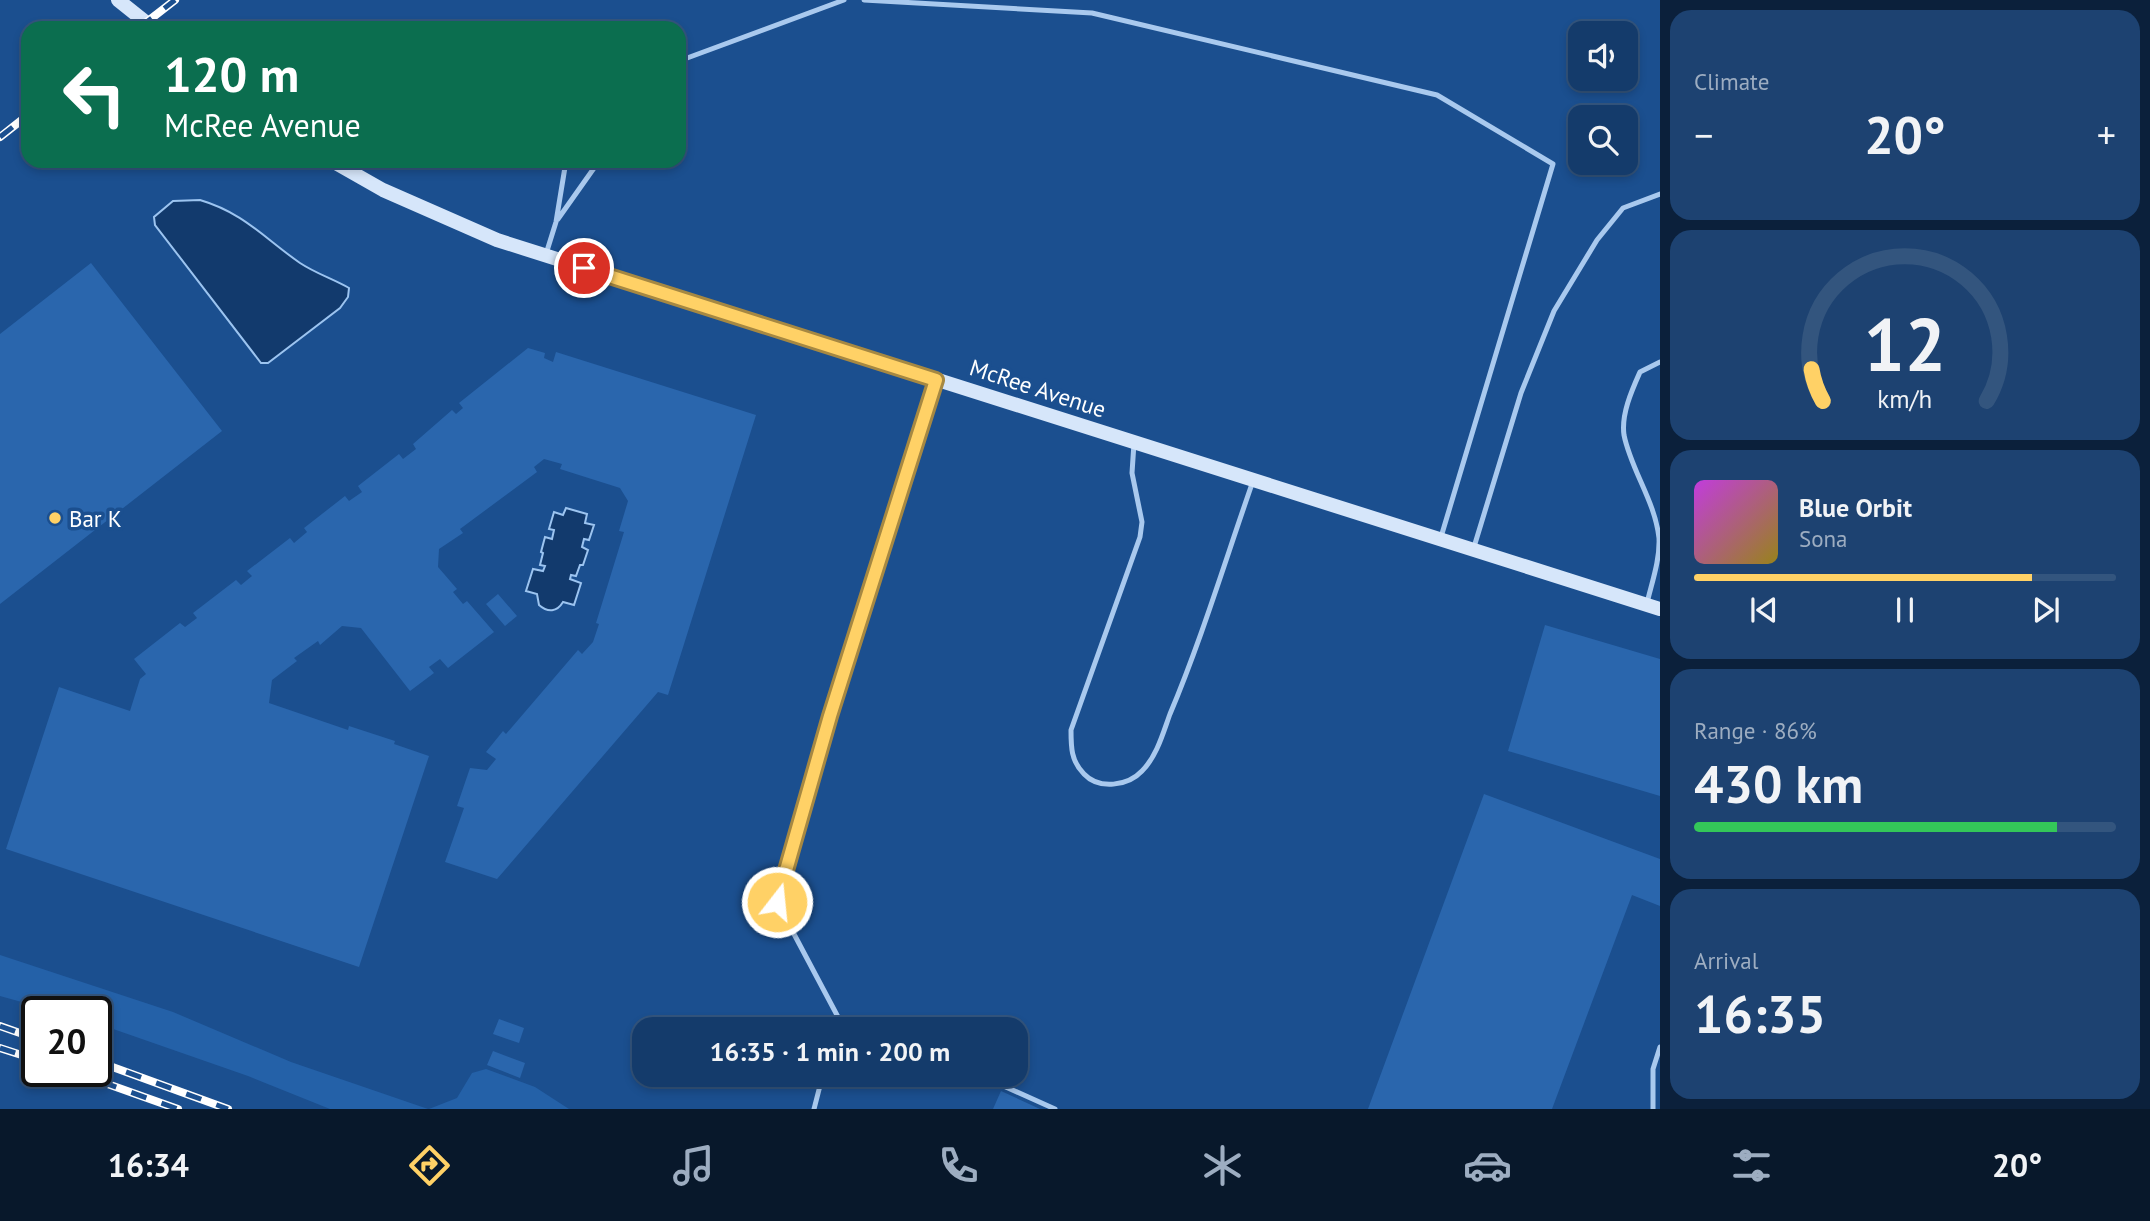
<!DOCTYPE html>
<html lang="en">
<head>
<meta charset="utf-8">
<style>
  :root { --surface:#143b6b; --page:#1d4271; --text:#f1f3f6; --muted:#9dadc1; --line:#33557e; --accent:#ffd166 }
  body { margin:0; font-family:"PT Sans",sans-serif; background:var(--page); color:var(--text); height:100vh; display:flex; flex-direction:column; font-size:26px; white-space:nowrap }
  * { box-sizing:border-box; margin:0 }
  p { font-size:23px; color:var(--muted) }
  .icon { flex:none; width:38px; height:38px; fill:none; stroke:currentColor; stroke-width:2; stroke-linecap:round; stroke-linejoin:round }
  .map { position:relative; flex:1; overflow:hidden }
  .sheet { display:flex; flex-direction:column; gap:10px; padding:10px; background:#0b203b; width:490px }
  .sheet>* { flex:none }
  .hud { position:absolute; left:21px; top:21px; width:665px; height:147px; border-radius:21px; box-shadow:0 4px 10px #0003,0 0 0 2px var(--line); background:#0b6e4f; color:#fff; overflow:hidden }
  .fabs { position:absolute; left:1568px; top:21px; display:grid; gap:14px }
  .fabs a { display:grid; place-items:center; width:70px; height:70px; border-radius:14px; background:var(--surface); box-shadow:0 4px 10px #0003,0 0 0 2px var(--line); font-size:35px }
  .speed { position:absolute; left:21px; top:996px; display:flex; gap:14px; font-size:35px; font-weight:700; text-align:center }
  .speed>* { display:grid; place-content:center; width:91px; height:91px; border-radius:50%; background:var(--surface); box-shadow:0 4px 10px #0003,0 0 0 2px var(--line); line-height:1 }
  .speed .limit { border:4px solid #111; border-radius:10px; background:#fff; color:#111 }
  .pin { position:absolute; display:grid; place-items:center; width:60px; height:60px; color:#fff; margin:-30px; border:4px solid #fff; border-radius:50%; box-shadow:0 2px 7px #0007 }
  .me { position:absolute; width:77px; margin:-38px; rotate:16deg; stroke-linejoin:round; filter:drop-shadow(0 0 5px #0008) }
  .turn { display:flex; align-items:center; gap:24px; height:147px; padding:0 28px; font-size:32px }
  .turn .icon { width:91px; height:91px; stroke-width:2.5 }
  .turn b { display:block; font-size:49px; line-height:60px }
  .big { font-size:52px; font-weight:800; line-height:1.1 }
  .sheet .tile { flex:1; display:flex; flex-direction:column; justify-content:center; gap:10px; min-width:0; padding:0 24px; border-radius:21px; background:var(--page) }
  .sheet .dial { align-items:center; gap:0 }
  .dial svg { height:182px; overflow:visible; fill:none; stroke:var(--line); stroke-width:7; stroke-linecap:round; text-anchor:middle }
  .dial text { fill:var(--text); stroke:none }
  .song { display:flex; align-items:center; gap:21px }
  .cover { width:84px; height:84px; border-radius:10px; background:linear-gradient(135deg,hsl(290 70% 55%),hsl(50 70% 35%)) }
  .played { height:7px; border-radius:4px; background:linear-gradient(90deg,var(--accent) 80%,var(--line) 80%) }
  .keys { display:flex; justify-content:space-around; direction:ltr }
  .heat { display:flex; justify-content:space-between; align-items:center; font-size:38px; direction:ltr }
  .charge { height:10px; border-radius:5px; background:linear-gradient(90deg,#34c759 86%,var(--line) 0) }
  .trip { position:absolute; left:632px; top:1017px; width:396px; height:70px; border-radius:21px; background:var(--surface); box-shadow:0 4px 10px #0003,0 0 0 2px var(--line); font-weight:800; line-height:70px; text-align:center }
  .tabs { display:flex; height:112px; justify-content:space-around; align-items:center; background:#08182b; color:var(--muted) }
  .tabs .icon { width:49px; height:49px }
  .tabs .selected { color:var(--accent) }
  .tabs b { font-size:32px; color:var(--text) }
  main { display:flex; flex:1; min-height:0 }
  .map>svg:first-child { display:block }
  .green { fill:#2461a8 }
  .water { fill:#123a6d; stroke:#9cc4f0; stroke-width:2 }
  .building { fill:#2a66ad }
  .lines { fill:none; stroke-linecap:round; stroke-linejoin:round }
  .lane { stroke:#a9c9ee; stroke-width:5 }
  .secondary { stroke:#d6e6fa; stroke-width:14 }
  .rail-casing { stroke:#fff; stroke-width:8 }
  .rail { stroke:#1b4f8f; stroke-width:5; stroke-dasharray:16; stroke-linecap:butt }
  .route-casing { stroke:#a68842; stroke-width:18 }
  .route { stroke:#ffd166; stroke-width:12 }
  .poi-dot { fill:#ffd166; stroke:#1b4f8f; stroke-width:2.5 }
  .labels { text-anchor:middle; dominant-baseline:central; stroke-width:7; stroke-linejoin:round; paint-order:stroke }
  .street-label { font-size:23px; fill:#fff; stroke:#1b4f8f }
  .poi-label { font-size:23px; fill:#fff; stroke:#1b4f8f; text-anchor:start }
</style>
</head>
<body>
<main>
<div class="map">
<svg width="1660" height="1109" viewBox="0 0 1660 1109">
  <rect width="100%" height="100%" fill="#1b4f8f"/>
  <path class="green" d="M0,955L173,1012L291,1062L428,1109H330L248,1076L96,1023V1012L54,1011L0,996Z
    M486,1069L535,1087L569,1109H429L457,1098L472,1073Z"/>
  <path class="water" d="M200,200C244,213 264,238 300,263C315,273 333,279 349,288L348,297L340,308L268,363H261L155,225L154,217L173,201Z
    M566,508L587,514L585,523L594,525L589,540L584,539L582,547L588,550L583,565H580L576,576L571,575L570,579L581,583L574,605L563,602C557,612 548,613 539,605L537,594L526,591L533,569L543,571L545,566L540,565L543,553L541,552L545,537L552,539L554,530L549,529L554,512L563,515Z"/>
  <path class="building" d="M91,263L222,431L0,604V334Z
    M528,348L545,353L544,358L553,362L556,352L756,415L668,695L658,692L497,879L445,862L464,808L457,806L470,768L487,770L496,759L486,752L503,731L506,734L578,650L582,654L593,642L599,624L596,623L624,532L619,531L628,501L620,488L560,469L562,464L544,459L534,467L537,472L460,529L463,533L439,549L438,567L457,589L453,592L463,604L467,601L494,632L448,668L440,659L429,667L434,673L410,691L361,628L342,626L320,645L318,641L294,658L297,661L272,680L269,703L348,730L349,726L395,741L394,744L429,756L359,967L6,849L59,687L130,711L140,679L146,674L134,659L180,623L185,627L197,618L193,613L236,580L241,585L252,576L247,571L290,538L294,543L307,532L304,528L345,496L349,501L362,492L358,486L399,454L403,459L416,449L413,444L452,410L456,414L463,408L459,403Z
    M498,594L517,616L505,626L486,604Z
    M1545,625L1660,659V796L1508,751Z
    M1484,794L1660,859V906L1632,895L1552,1109H1368Z
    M499,1019L524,1028L519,1043L493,1034Z
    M493,1051L525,1063L520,1078L487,1065Z
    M1001,1091L1040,1109H993Z"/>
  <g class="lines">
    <path class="lane" d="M864,0L1092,13L1437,95L1553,164L1441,537
      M679,61L844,0
      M558,219L599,161
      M546,254L556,222L566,161
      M1134,443L1132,473L1142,522L1140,537L1071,730C1071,747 1071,761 1084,774C1099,790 1128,786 1142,771C1157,756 1163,733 1170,714C1202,638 1226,558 1253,481
      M1474,547L1521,393L1554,311L1597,240L1623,208L1660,194
      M1647,603C1652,582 1660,560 1659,538C1655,501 1631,470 1624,435C1621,414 1632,390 1640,372L1660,362
      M835,1029L838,1017
      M869,1029L838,1017L777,902L830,716L936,380
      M977,1074L1055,1109
      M814,1109L823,1074
      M1653,1109V1069L1660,1047"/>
    <path class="secondary" d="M118,0L153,28
      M332,161L383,190L497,240L1660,609"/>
    <defs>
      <path id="rail" d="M139,28L175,0
        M0,137L28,115
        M0,1026L37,1039
        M0,1048L37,1060
        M96,1061L228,1109
        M71,1071L178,1109"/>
    </defs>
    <use href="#rail" class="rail-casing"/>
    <use href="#rail" class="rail"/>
  </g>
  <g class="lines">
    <defs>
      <path id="route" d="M584,268L936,380L830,716L777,902"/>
    </defs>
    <use href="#route" class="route-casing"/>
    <use href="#route" class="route"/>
  </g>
  <circle class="poi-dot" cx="55" cy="518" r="7"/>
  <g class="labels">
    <g class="street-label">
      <text transform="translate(1038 388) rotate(18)">McRee Avenue</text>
    </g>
    <g class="poi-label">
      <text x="69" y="518">Bar K</text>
    </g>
  </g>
</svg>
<div class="fabs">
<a><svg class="icon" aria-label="sound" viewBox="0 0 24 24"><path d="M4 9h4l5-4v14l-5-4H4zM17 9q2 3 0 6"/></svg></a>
<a><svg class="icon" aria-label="search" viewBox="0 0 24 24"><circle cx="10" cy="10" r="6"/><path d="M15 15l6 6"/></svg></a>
</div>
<div class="speed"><div class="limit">20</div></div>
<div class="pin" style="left:584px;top:268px;background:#d93025"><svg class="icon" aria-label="arrive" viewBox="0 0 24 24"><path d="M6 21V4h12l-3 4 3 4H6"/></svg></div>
<svg class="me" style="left:777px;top:902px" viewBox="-20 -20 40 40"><circle r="17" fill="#ffd166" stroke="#fff" stroke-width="3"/><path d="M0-11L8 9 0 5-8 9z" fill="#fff"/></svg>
<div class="trip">16:35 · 1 min · 200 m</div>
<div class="hud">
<div class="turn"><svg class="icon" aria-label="left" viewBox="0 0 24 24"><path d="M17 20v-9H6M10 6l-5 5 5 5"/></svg><div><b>120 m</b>McRee Avenue</div></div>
</div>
</div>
<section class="sheet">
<div class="tile"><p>Climate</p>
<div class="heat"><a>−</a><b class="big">20°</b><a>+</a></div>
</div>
<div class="tile dial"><svg viewBox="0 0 100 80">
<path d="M14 69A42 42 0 1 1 86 69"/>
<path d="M14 69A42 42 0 0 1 9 55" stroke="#ffd166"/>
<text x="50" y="56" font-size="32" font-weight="700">12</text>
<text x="50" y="72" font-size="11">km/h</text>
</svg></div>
<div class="tile">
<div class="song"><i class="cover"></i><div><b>Blue Orbit</b><p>Sona</p></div></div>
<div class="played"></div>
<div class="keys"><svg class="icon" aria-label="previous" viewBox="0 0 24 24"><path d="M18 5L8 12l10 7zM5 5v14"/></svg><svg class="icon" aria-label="pause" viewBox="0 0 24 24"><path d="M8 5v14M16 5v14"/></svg><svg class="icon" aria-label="next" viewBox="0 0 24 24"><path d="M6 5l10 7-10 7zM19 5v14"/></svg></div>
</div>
<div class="tile"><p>Range · 86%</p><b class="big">430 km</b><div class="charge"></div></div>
<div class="tile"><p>Arrival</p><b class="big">16:35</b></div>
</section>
</main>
<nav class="tabs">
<b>16:34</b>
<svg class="icon selected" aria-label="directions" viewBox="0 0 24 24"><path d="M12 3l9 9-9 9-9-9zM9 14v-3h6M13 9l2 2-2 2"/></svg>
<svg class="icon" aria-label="music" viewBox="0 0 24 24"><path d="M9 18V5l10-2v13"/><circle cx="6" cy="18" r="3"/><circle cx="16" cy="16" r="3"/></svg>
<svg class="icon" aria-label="phone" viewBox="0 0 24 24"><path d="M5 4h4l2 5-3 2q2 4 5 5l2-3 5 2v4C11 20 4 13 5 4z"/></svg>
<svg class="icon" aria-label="climate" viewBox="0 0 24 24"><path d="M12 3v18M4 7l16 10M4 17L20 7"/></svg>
<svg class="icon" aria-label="car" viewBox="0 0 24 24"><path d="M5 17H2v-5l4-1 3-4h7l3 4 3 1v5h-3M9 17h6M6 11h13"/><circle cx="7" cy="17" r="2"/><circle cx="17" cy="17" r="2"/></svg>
<svg class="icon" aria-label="filters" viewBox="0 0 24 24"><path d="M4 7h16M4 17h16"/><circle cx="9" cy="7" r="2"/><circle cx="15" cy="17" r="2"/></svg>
<b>20°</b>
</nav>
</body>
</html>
